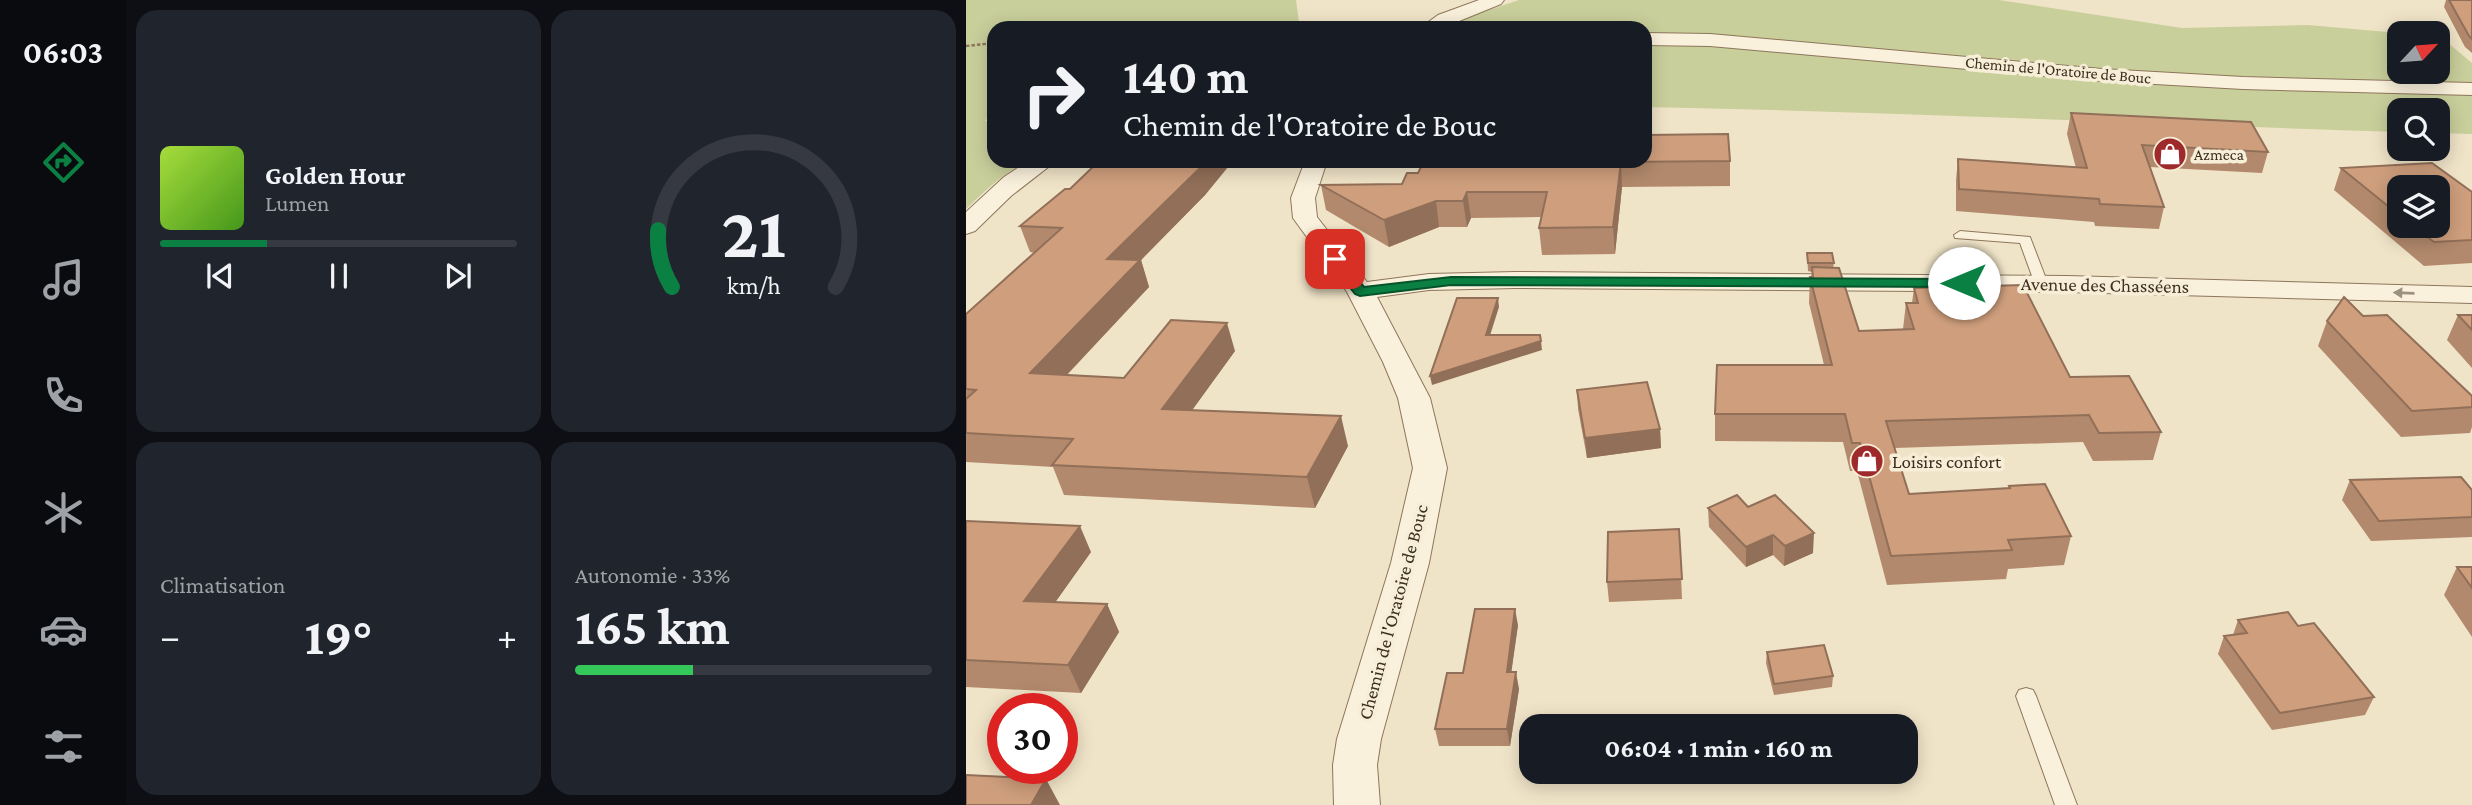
<!DOCTYPE html>
<html lang="fr">
<head>
<meta charset="utf-8">
<style>
  :root { --surface:#171b24; --page:#20242c; --text:#f1f3f6; --muted:#9ea1a6; --line:#363941; --accent:#0b8043 }
  body { margin:0; font-family:"Crimson Pro",serif; background:var(--page); color:var(--text); height:100vh; display:flex; flex-direction:column; font-size:26px; white-space:nowrap }
  * { box-sizing:border-box; margin:0 }
  p { font-size:23px; color:var(--muted) }
  .icon { flex:none; width:38px; height:38px; fill:none; stroke:currentColor; stroke-width:2; stroke-linecap:round; stroke-linejoin:round }
  .map { position:relative; flex:1; overflow:hidden }
  .details { display:flex; flex-direction:column; gap:10px; padding:10px; background:#0d0f14; width:840px }
  .details>* { flex:none }
  .top-card { position:absolute; left:21px; top:21px; width:665px; height:147px; border-radius:21px; box-shadow:0 4px 18px #0003; background:#171b24; color:var(--text); overflow:hidden }
  .needle { width:46px; rotate:64deg }
  .controls { position:absolute; left:1421px; top:21px; display:grid; gap:14px }
  .controls a { display:grid; place-items:center; width:63px; height:63px; border-radius:14px; background:var(--surface); box-shadow:0 4px 18px #0003; font-size:35px }
  .speed { position:absolute; left:21px; top:693px; display:flex; gap:14px; font-size:35px; font-weight:700; text-align:center }
  .speed>* { display:grid; place-content:center; width:91px; height:91px; border-radius:50%; background:var(--surface); box-shadow:0 4px 18px #0003; line-height:1 }
  .speed .limit { border:10px solid #d22; background:#fff; color:#111 }
  .pin { position:absolute; display:grid; place-items:center; width:60px; height:60px; color:#fff; margin:-30px; border-radius:14px; box-shadow:0 4px 10px #0006 }
  .me { position:absolute; width:77px; margin:-38px; rotate:270deg; stroke-linejoin:round; filter:drop-shadow(0 0 5px #0008) }
  .turn { display:flex; align-items:center; gap:24px; height:147px; padding:0 21px; font-size:32px }
  .turn .icon { width:91px; height:91px; stroke-width:2.5 }
  .turn b { display:block; font-size:49px; line-height:60px }
  .big { font-size:52px; font-weight:700; line-height:1.1 }
  .details .tile { flex:1; display:flex; flex-direction:column; justify-content:center; gap:10px; min-width:0; padding:0 24px; border-radius:21px; background:var(--page) }
  .details .dial { align-items:center; gap:0 }
  .dial svg { height:182px; overflow:visible; fill:none; stroke:var(--line); stroke-width:7; stroke-linecap:round; text-anchor:middle }
  .dial text { fill:var(--text); stroke:none }
  .song { display:flex; align-items:center; gap:21px }
  .cover { width:84px; height:84px; border-radius:10px; background:linear-gradient(135deg,hsl(80 70% 55%),hsl(100 70% 35%)) }
  .played { height:7px; border-radius:4px; background:linear-gradient(90deg,var(--accent) 30%,var(--line) 30%) }
  .keys { display:flex; justify-content:space-around; direction:ltr }
  .heat { display:flex; justify-content:space-between; align-items:center; font-size:38px; direction:ltr }
  .charge { height:10px; border-radius:5px; background:linear-gradient(90deg,#34c759 33%,var(--line) 0) }
  .details .tiles { flex:1; display:grid; gap:10px; grid-template-columns:repeat(2,1fr) }
  .trip { position:absolute; left:553px; top:714px; width:399px; height:70px; border-radius:21px; background:var(--surface); box-shadow:0 4px 18px #0003; font-weight:700; line-height:70px; text-align:center }
  main { display:flex; flex:1; min-height:0 }
  .menu { display:flex; flex-direction:column; width:126px; justify-content:space-around; align-items:center; background:#090b0e; color:var(--muted) }
  .menu .icon { width:49px; height:49px }
  .menu .on { color:var(--accent) }
  .menu b { font-size:32px; color:var(--text) }
  .map>svg:first-child { display:block }
  .green { fill:#c9cf9b }
  .lines { fill:none; stroke-linecap:round; stroke-linejoin:round }
  .lane-casing { stroke:#8d765c; stroke-width:2 }
  .street-casing { stroke:#8d765c; stroke-width:2 }
  .path { stroke:#8d765c; stroke-width:2.5; stroke-dasharray:3.5 2; stroke-linecap:butt }
  .lane { fill:#faf1dc; fill-rule:evenodd }
  .street { fill:#faf1dc; fill-rule:evenodd }
  .wall { fill:#b2896c; fill-rule:evenodd }
  .shaded-wall { fill:#916f58 }
  .building { fill:#cf9f7d; stroke:#916f58; stroke-width:2 }
  .oneway { fill:#9c907e }
  .route { fill:#0b8043; stroke:#07532c; stroke-width:2 }
  .labels { text-anchor:middle; dominant-baseline:central; stroke-width:7; stroke-linejoin:round; paint-order:stroke }
  .far-street-label { font-size:16px; fill:#3d2e20; stroke:#f7eed8 }
  .far-poi-label { font-size:16px; fill:#3d2e20; stroke:#f7eed8; text-anchor:start }
  .street-label { font-size:19px; fill:#3d2e20; stroke:#f7eed8 }
  .poi-label { font-size:19px; fill:#3d2e20; stroke:#f7eed8; text-anchor:start }
</style>
</head>
<body>
<main>
<nav class="menu">
<b>06:03</b>
<svg class="icon on" aria-label="directions" viewBox="0 0 24 24"><path d="M12 3l9 9-9 9-9-9zM9 14v-3h6M13 9l2 2-2 2"/></svg>
<svg class="icon" aria-label="music" viewBox="0 0 24 24"><path d="M9 18V5l10-2v13"/><circle cx="6" cy="18" r="3"/><circle cx="16" cy="16" r="3"/></svg>
<svg class="icon" aria-label="phone" viewBox="0 0 24 24"><path d="M5 4h4l2 5-3 2q2 4 5 5l2-3 5 2v4C11 20 4 13 5 4z"/></svg>
<svg class="icon" aria-label="climate" viewBox="0 0 24 24"><path d="M12 3v18M4 7l16 10M4 17L20 7"/></svg>
<svg class="icon" aria-label="car" viewBox="0 0 24 24"><path d="M5 17H2v-5l4-1 3-4h7l3 4 3 1v5h-3M9 17h6M6 11h13"/><circle cx="7" cy="17" r="2"/><circle cx="17" cy="17" r="2"/></svg>
<svg class="icon" aria-label="filters" viewBox="0 0 24 24"><path d="M4 7h16M4 17h16"/><circle cx="9" cy="7" r="2"/><circle cx="15" cy="17" r="2"/></svg>
</nav>
<section class="details">
<div class="tiles">
<div class="tile">
<div class="song"><i class="cover"></i><div><b>Golden Hour</b><p>Lumen</p></div></div>
<div class="played"></div>
<div class="keys"><svg class="icon" aria-label="previous" viewBox="0 0 24 24"><path d="M18 5L8 12l10 7zM5 5v14"/></svg><svg class="icon" aria-label="pause" viewBox="0 0 24 24"><path d="M8 5v14M16 5v14"/></svg><svg class="icon" aria-label="next" viewBox="0 0 24 24"><path d="M6 5l10 7-10 7zM19 5v14"/></svg></div>
</div>
<div class="tile dial"><svg viewBox="0 0 100 80">
<path d="M14 69A42 42 0 1 1 86 69"/>
<path d="M14 69A42 42 0 0 1 8 44" stroke="#0b8043"/>
<text x="50" y="56" font-size="32" font-weight="700">21</text>
<text x="50" y="72" font-size="11">km/h</text>
</svg></div>
<div class="tile"><p>Climatisation</p>
<div class="heat"><a>−</a><b class="big">19°</b><a>+</a></div>
</div>
<div class="tile"><p>Autonomie · 33%</p><b class="big">165 km</b><div class="charge"></div></div>
</div>
</section>
<div class="map">
<svg width="1506" height="805" viewBox="0 0 1506 805">
  <rect width="100%" height="100%" fill="#f0e4c8"/>
  <path class="green" d="M0,0H330L333,22L472,27L553,0H1033L1216,28L1342,25L1433,33V72H1472V37H1475L1506,63V134L1472,133V110H1433V132C1182,124 931,112 679,107V28H28V111L19,121L28,122V161H63C38,172 19,191 0,209Z"/>
  <g class="lines">
    <defs>
      <path id="lane" d="M994,231L1064,237L1082,284L1075,288L1070,287L1054,243L989,238L988,235Z
        M1060,688L1067,690L1070,696L1111,805H1089L1050,696L1053,690Z"/>
      <path id="street" d="M513,0H538L535,4L476,28H454L472,15Z
        M679,33L744,34L1136,69L1277,77L1506,83V95L1277,89L1136,81L744,46L679,45Z
        M62,161H90L45,196L9,231L0,234V212L38,177Z
        M339,161H361L349,198L351,217L401,282L463,274L549,272L1101,276L1506,287V303L1101,292L549,288L463,290L411,297L464,398L481,468L463,563L415,739L411,765L414,805H368L367,765L371,739L425,563L447,468L432,398L417,362L381,292L327,218L325,198Z"/>
    </defs>
    <use href="#lane" class="lane-casing"/>
    <use href="#street" class="street-casing"/>
    <path class="path" d="M0,46L28,43"/>
    <use href="#lane" class="lane"/>
    <use href="#street" class="street"/>
  </g>
  <path class="wall" d="M1480,0H1506V53L1499,47L1478,7Z
    M1105,113L1302,152L1296,173L1184,167L1198,207L1193,229L1129,226L1128,222L990,211V180L992,159L1110,168L1101,134Z
    M458,161H764V186L656,187L649,254L576,255L573,228L575,217L505,218L501,227H473L423,247L360,210L355,185L436,184L452,173Z
    M1375,168L1506,192V263L1458,266L1368,190ZM1433,187L1472,226H1433Z
    M240,194L175,260L183,287L101,375L158,378L269,351L226,410L382,446L349,508L98,495L87,467L0,462V314L69,253L64,252L54,226Z
    M841,253L868,263L867,268L893,331L937,329L940,303H946L948,288L1104,377L1195,432L1187,460L1127,461L1117,442L929,448L943,494L1042,489L1043,486L1105,536L1098,565L1042,569L1040,579L921,585L891,471H884L877,442L749,441V414L858,365L843,303L844,277H845L846,272L842,271Z
    M1492,315H1506V368L1481,340Z
    M1397,316L1506,396V427L1504,433L1435,437L1352,346L1361,321Z
    M611,390L694,429L695,448L621,458L612,409Z
    M1384,480L1506,490V537L1405,541L1376,500Z
    M782,507L847,553L818,566L807,555L780,567L743,527L742,508Z
    M0,521L125,552L89,602L141,604L153,632L115,693L0,687Z
    M713,529L716,599L643,602L641,582Z
    M1491,567H1506V637L1478,595Z
    M1272,620L1332,626L1408,697L1399,715L1306,730L1252,654L1258,636L1267,635Z
    M552,625L545,672L553,689L544,746H473L469,729L497,673Z
    M801,652L867,676L866,687L808,695L800,663Z"/>
  <path class="shaded-wall" d="M240,161H267L240,194L175,260L183,287L75,402L64,373L141,259Z
    M655,162L656,187L649,254L647,227Z
    M501,192L505,218L501,227L497,201Z
    M470,201L473,227L423,247L418,220Z
    M532,298L533,307L521,345L520,335Z
    M261,323L269,351L206,438L196,409Z
    M575,341L576,350L466,385L464,376Z
    M375,416L382,446L349,508L341,477Z
    M694,429L695,448L621,458L619,438Z
    M114,526L125,552L71,628L58,601Z
    M848,533L847,553L818,566L819,546Z
    M807,535V555L780,567V547Z
    M141,604L153,632L115,693L102,665Z
    M549,609L552,625L543,689L541,672Z
    M550,672L553,689L544,746L541,729Z
    M80,779L94,805H65Z"/>
  <path class="building" d="M1483,0H1506V39L1503,36Z
    M1105,113L1285,122L1302,152L1176,145L1198,207L1134,204L1133,199L993,189L992,159L1121,168Z
    M762,134L764,161L655,162L647,227L573,228L581,192H501L497,201H470L418,220L355,185L436,184L441,173H452L458,161H679V135Z
    M133,161H240L233,169L141,259L174,260L64,373L158,378L205,320L261,323L196,409L375,416L341,477L86,465L107,439L0,433V399L10,390L0,389V314L96,228L54,226L99,189H104Z
    M1466,163L1506,192V240L1468,242L1447,226H1472V187H1433V215L1375,168Z
    M841,253H866L868,263H842Z
    M846,267L873,268L893,331L948,329L940,303H952L948,288L1057,285L1104,377L1163,376L1195,432L1133,433L1123,415L920,421L943,494L1044,488L1043,486L1079,484L1105,536L1042,540L1046,550L925,556L894,443H886L879,414H749L751,365H866L844,277H847Z
    M1378,297L1397,316L1421,315L1506,396V407L1446,411L1361,321Z
    M491,298H532L520,335H574L575,341L464,376Z
    M1492,315H1506V330Z
    M681,382L694,429L619,438L611,390Z
    M1495,477L1506,490V517L1413,521L1384,480Z
    M771,495L782,507L809,495L848,533L819,546L807,535L780,547L742,508Z
    M0,521L114,526L58,601L141,604L102,665L0,660Z
    M713,529L716,579L641,582L642,532Z
    M1491,567H1506V588Z
    M509,609H549L541,672H550L541,729H469L481,673H497Z
    M1322,612L1332,626L1348,623L1408,697L1314,713L1258,636L1281,633L1272,620Z
    M858,645L867,676L808,684L801,652Z
    M0,775L80,779L65,805H0Z"/>
  <defs><path id="oneway-solid" d="M-6-.8H1V-3.2L6.5 0L1 3.2V.8H-6Z" transform="scale(1.75)"/></defs>
  <use class="oneway" href="#oneway-solid" transform="translate(1438 293) rotate(-178)"/>
  <path class="route" d="M369,255L373,256L398,287L485,277L998,279L1005,283L998,287L485,285L394,296L389,294L362,259Z"/>
  <defs>
    <symbol id="shop-disc" viewBox="-11 -11 22 22"><circle r="9.5" fill="#9e2a2b" stroke="#f7eed8"/><path d="M-5-2.5h2.3a2.7 3.5 0 0 1 5.4 0H5L5.5 6h-11ZM-1.5-2.5h3a1.5 2.3 0 0 0-3 0Z" fill="#fff"/></symbol>
  </defs>
  <g fill-rule="evenodd">
    <use href="#shop-disc" x="1185" y="135" width="38" height="38"/>
    <use href="#shop-disc" x="882" y="442" width="38" height="38"/>
  </g>
  <g class="labels">
    <g class="far-street-label">
      <text transform="translate(1092 70) rotate(5)">Chemin de l'Oratoire de Bouc</text>
    </g>
    <g class="far-poi-label">
      <text x="1228" y="154">Azmeca</text>
    </g>
    <g class="street-label">
      <text transform="translate(1139 285) rotate(1)">Avenue des Chasséens</text>
      <text transform="translate(427 612) rotate(-75)">Chemin de l'Oratoire de Bouc</text>
    </g>
    <g class="poi-label">
      <text x="926" y="461">Loisirs confort</text>
    </g>
  </g>
</svg>
<div class="controls">
<a><svg class="needle" viewBox="-14 -14 28 28"><path d="M0-13l5 13h-10z" fill="#e53935"/><path d="M0 13l5-13h-10z" fill="#9ea1a6"/></svg></a>
<a><svg class="icon" aria-label="search" viewBox="0 0 24 24"><circle cx="10" cy="10" r="6"/><path d="M15 15l6 6"/></svg></a>
<a><svg class="icon" aria-label="layers" viewBox="0 0 24 24"><path d="M12 4l9 5-9 5-9-5zM3 14l9 5 9-5"/></svg></a>
</div>
<div class="speed"><div class="limit">30</div></div>
<div class="pin" style="left:369px;top:259px;background:#d93025"><svg class="icon" aria-label="arrive" viewBox="0 0 24 24"><path d="M6 21V4h12l-3 4 3 4H6"/></svg></div>
<svg class="me" style="left:998px;top:283px" viewBox="-20 -20 40 40"><circle r="19" fill="#fff"/><path d="M0-13L10 11 0 6-10 11z" fill="#0b8043"/></svg>
<div class="trip">06:04 · 1 min · 160 m</div>
<div class="top-card">
<div class="turn"><svg class="icon" aria-label="right" viewBox="0 0 24 24"><path d="M7 20v-9h11M14 6l5 5-5 5"/></svg><div><b>140 m</b>Chemin de l'Oratoire de Bouc</div></div>
</div>
</div>
</main>
</body>
</html>
